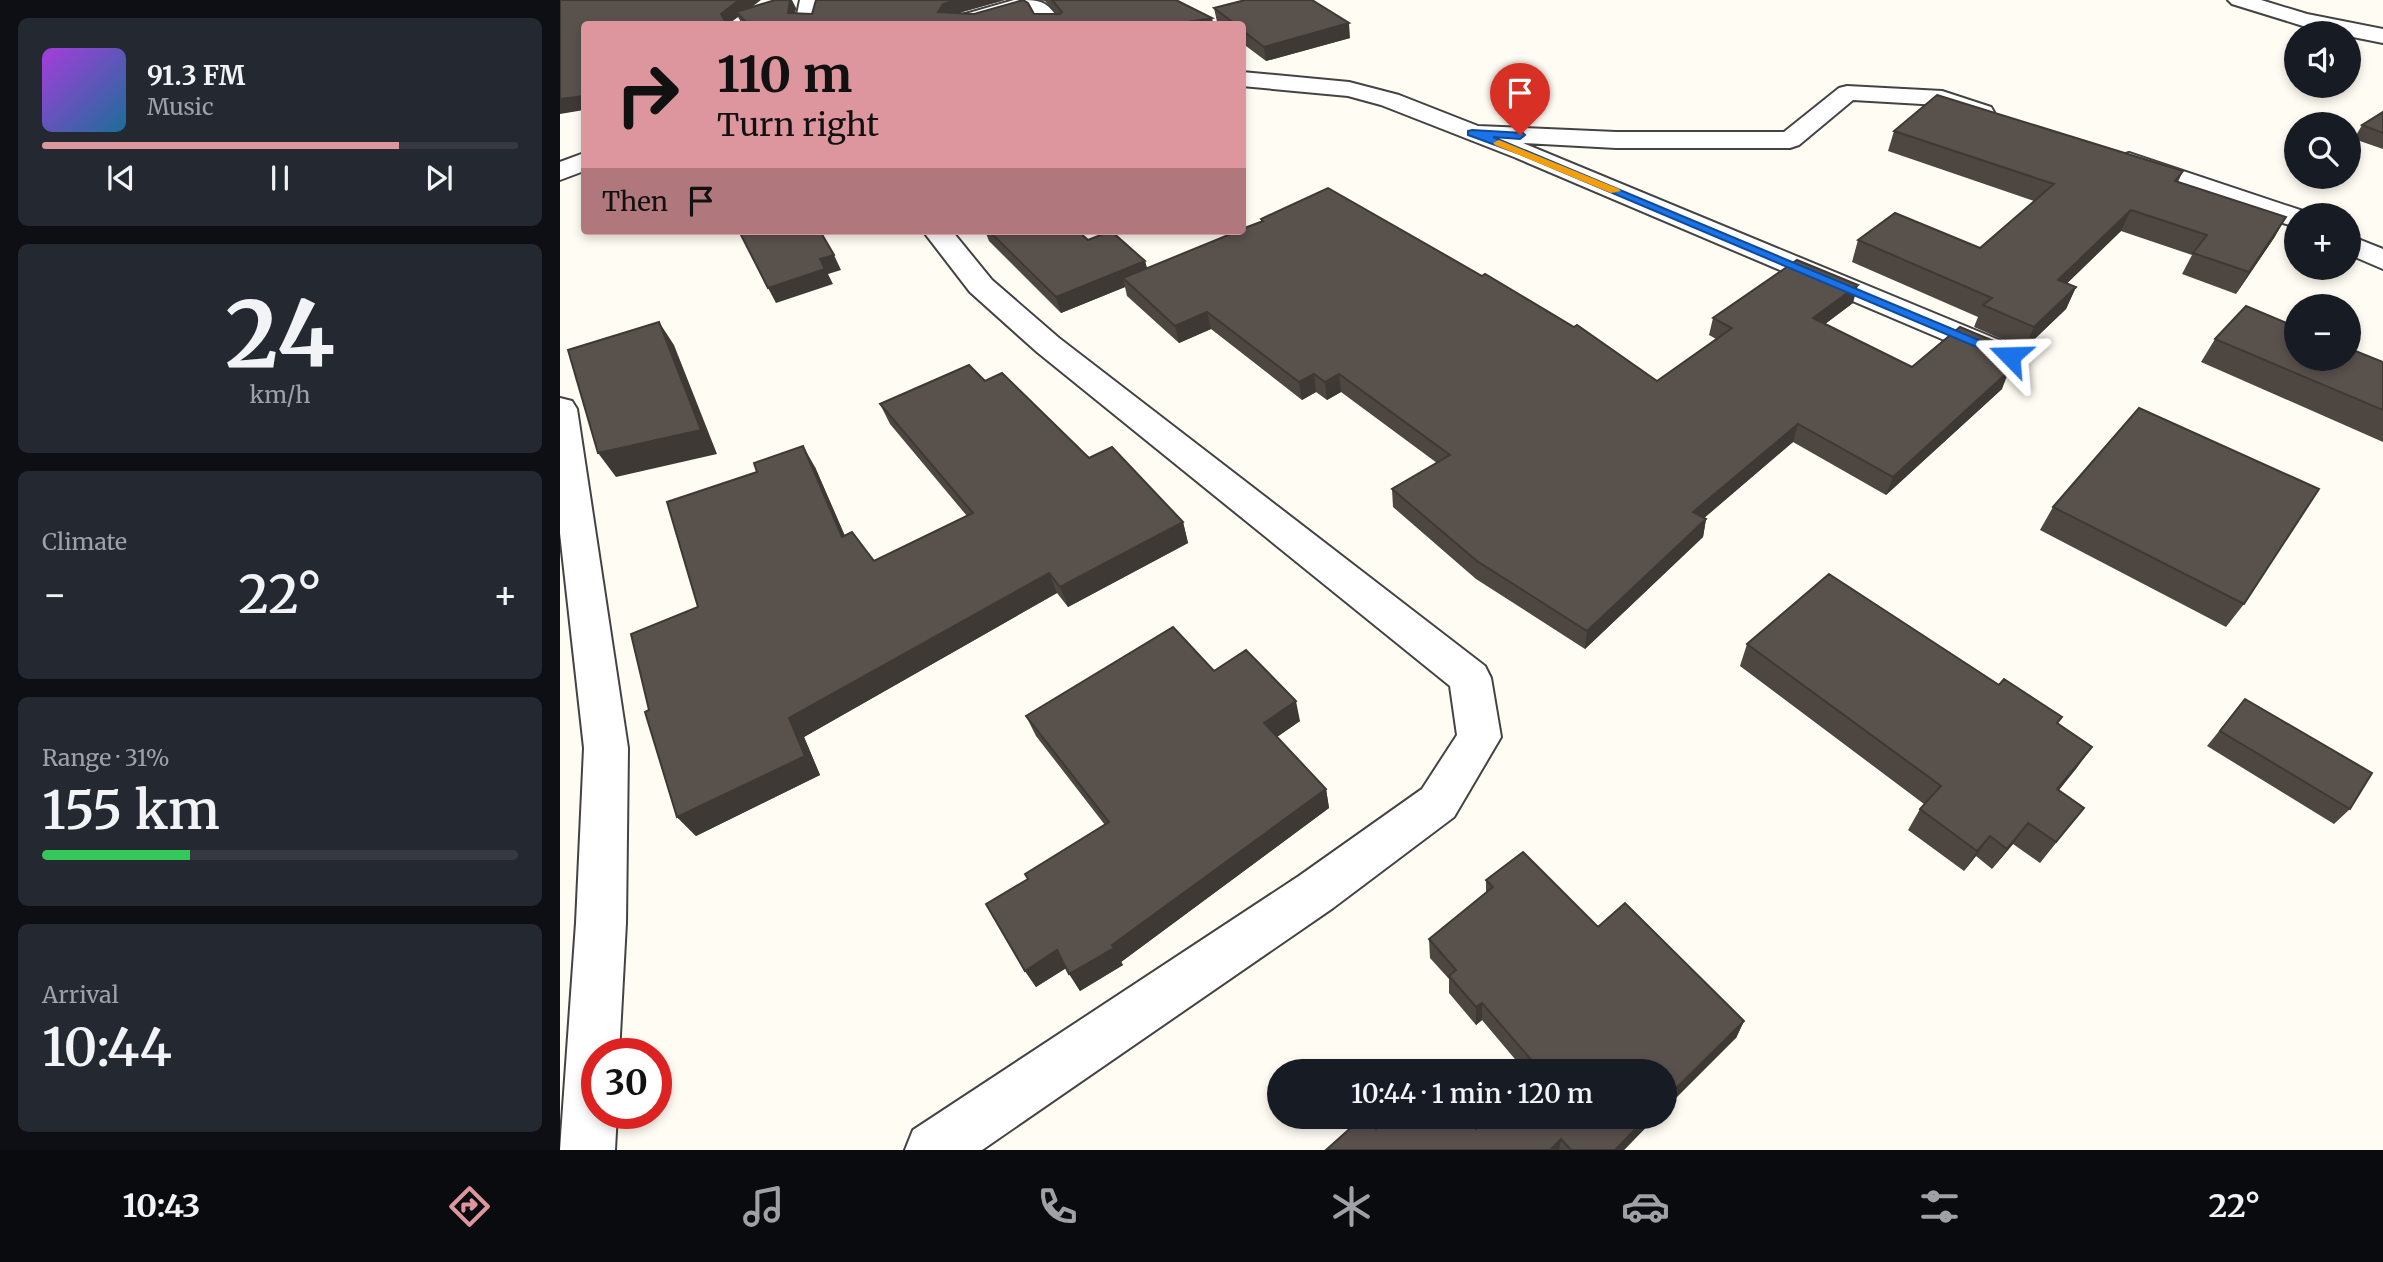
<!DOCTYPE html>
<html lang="en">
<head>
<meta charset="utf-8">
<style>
  :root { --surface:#171b24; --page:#242831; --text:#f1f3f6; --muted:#9ea1a6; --line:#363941; --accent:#dd969d }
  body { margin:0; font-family:Merriweather,serif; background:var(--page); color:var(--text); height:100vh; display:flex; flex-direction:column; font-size:26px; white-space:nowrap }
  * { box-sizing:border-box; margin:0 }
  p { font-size:23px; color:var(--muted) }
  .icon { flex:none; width:38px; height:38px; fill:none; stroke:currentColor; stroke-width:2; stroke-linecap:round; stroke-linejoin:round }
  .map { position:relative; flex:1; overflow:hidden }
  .panel { display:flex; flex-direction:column; gap:18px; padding:18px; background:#0d0f14; width:560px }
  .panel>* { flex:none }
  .hud { position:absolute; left:21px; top:21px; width:665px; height:214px; border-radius:7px; box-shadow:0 4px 10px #0003; background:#dd969d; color:#111; overflow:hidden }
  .tools { position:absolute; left:1724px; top:21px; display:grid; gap:14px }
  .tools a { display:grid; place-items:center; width:77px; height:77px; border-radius:50%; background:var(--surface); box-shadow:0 4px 10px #0003; font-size:35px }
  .speed { position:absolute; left:21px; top:1038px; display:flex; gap:14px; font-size:35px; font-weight:700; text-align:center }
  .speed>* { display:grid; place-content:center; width:91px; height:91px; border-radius:50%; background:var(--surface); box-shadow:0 4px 10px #0003; line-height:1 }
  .speed .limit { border:10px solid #d22; background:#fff; color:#111 }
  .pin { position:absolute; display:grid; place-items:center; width:60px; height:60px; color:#fff; margin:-72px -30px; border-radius:50% 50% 50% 0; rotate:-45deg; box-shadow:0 0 7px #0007 }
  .pin .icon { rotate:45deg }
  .me { position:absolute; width:77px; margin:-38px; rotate:292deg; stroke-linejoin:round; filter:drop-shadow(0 0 5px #0008) }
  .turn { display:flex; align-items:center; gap:24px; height:147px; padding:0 21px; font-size:32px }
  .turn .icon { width:91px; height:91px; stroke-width:2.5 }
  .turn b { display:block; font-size:49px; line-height:60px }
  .then { display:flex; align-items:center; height:66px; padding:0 21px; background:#0003; gap:14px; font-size:26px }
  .big { font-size:52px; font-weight:600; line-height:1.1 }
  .panel .tile { flex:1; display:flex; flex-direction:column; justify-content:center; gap:10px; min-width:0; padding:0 24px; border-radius:10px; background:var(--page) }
  .panel .dial { align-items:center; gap:0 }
  .dial b { font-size:91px; line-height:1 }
  .song { display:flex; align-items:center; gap:21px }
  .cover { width:84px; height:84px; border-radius:10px; background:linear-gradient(135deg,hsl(280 70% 55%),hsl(200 70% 35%)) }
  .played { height:7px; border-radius:4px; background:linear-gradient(90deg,var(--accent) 75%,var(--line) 75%) }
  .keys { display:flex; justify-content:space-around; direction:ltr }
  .heat { display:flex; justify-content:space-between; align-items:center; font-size:38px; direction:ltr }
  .charge { height:10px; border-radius:5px; background:linear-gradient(90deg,#34c759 31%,var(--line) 0) }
  .trip { position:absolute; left:707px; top:1059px; width:410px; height:70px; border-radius:35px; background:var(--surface); box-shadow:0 4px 10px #0003; font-weight:600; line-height:70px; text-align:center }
  .menu { display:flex; height:112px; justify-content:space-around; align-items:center; background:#090b0e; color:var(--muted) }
  .menu .icon { width:49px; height:49px }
  .menu .current { color:var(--accent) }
  .menu b { font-size:32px; color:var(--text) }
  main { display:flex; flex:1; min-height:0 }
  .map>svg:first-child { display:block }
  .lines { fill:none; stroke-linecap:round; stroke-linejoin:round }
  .street-casing { stroke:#434343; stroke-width:4 }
  .street { fill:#fff; fill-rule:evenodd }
  .wall { fill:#4d4641 }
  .shaded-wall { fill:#3e3935 }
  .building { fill:#59514c; stroke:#3e3935; stroke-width:2 }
  .route { fill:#1a73e8; stroke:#114b97; stroke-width:2 }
  .slow { fill:#f59e0b }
</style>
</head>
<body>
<main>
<section class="panel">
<div class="tile">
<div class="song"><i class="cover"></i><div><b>91.3 FM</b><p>Music</p></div></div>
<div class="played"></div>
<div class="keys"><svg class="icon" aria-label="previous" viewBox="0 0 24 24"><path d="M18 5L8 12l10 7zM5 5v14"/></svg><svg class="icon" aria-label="pause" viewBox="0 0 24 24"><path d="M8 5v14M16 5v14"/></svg><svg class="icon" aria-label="next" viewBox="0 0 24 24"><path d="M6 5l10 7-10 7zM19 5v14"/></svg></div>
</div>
<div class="tile dial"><b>24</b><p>km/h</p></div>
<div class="tile"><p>Climate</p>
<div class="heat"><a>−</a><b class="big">22°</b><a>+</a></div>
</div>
<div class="tile"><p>Range · 31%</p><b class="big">155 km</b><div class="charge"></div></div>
<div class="tile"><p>Arrival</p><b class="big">10:44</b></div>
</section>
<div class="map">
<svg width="1823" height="1150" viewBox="0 0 1823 1150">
  <rect width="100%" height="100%" fill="#fffcf3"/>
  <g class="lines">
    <defs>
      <path id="street" d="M240,0H262L257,24H235Z
        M454,0C486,0 485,1 503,24H477L474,14L467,10L417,24H385L388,19Z
        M1668,0H1701L1747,14L1823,29V43L1788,36V33L1743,26L1672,4Z
        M682,72L789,82L839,95L918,126L1056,132H1224L1279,88L1287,86L1382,91L1431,107L1434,112L1431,117L1422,119L1379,105L1293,100L1239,145L1230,148H1056L963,143L1451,345L1456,352L1451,359L1440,362L1429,359L954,157L821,105L788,96L682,86Z
        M24,153V171L0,180V162Z
        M1569,153L1746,212L1748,215H1736V226L1726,224L1560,166L1556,161L1560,156Z
        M363,231H392L432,280L499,338L925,666L931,678L941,737L894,817L773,908L422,1150H345L353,1130L739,876L862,789L897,735L890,686L477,352L410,292Z
        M1788,235L1823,249V269L1788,254Z
        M0,398L12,401L17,409L68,748L66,923L59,1054H37V1113H57L55,1150H0L16,923L24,748L0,533Z"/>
    </defs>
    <use href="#street" class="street-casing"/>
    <use href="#street" class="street"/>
  </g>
  <path class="wall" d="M0,0L236,8L235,13L252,14L445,0L399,13L497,14L485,1L475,0H616L652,18L653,24H182L178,17L168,24H24Z
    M654,8L790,38L706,61L682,43V24H659L657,22Z
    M1823,112V149L1794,139L1802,125Z
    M1334,131L1623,171L1618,182L1726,217L1714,238L1676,294L1622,274L1632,255L1561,231L1507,283L1516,287L1506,309L1464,349L1414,327L1418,317L1292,262L1298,240L1420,248L1474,201L1328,151Z
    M701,219L1097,381L1156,339L1149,335L1153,318L1293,303L1265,324L1352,367L1453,349L1444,369L1442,389L1326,495L1233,442L1144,518L1146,519L1143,537L1025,649L916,579L833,507L832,489L877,463L781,392L767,400L756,392L742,400L651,329L619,343L567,296L565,287L501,313L429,241L425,231H518L528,240L585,261L587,268L701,222Z
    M1655,339L1823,362V442L1641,362Z
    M425,381L529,458L623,522L628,543L508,607L497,593L244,737L260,775L136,836L117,817L89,710L138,607L255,467L285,536L314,561L407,516L330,424L320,404Z
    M1493,507L1684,604L1666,627L1480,530Z
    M1187,644L1439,685L1532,747L1499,790L1524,808L1480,863L1453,844L1432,869L1416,856L1404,871L1348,830L1360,809L1364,804L1180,666Z
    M654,671L740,721L717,737L766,789L769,808L561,962L563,965L520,991L506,968L476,987L465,971L468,879L545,825L476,736L466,716Z
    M1685,699L1790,809L1774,824L1647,746Z
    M926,880L1038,927L1184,1021L1176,1038L1104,1071H965L922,1020L916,1025L889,993V979L870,958L869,939L926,893Z
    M930,1116H1097L1064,1150H766L816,1129H916Z"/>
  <path class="shaded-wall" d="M179,0H201L180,16L176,12L178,17L168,24H166L161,14Z
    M230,0H232L236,8L233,24L228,13Z
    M397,0H445L387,16L378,12L383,4Z
    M652,18L653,24H616Z
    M789,23L790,38L706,61L704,47Z
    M24,96V110L0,114V99Z
    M1571,210L1561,231L1489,301L1498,280Z
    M1726,217L1714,238L1676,294L1689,272Z
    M274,255L281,270L268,274L273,284L216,303L208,288L260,259Z
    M585,261L589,277L563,278L565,287L501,313L496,297Z
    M1298,285L1293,303L1249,336L1253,318Z
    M1516,287L1506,309L1464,349L1474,327Z
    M647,312L651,329L619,343L615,326Z
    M99,322L114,345L157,454L56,477L38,453Z
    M1453,349L1446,367L1429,383L1437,365Z
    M1449,371L1442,389L1326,495L1333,477Z
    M754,374L756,392L742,400L739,382Z
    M779,374L781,392L767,400L765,382Z
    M1238,424L1233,442L1130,530L1133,512Z
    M243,446L255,467L294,557L282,537Z
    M1146,519L1143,537L1025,649L1027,631Z
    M623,522L628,543L508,607L500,587Z
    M489,573L497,593L244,737L260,775L136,836L117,817L229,718Z
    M736,701L740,721L708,743L704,723Z
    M1532,747L1516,769L1482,811L1497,789Z
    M766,789L769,808L561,962L552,945Z
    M1468,823L1453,844L1432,869L1447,849Z
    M1430,836L1416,856L1404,871L1417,851Z
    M554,948L563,965L520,991L509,974Z
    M497,950L508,967L476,987L465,971Z
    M922,1003V1020L916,1025V1007Z
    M1184,1021L1176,1038L1104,1110V1100Z
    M1088,1116H1097L1064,1150H1055Z
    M1001,1139L999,1150H990Z"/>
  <path class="building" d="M0,0H179L161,14L167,24H24V96L0,99Z
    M215,0H230L228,13L252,14L256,0H397L383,4L378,12L414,14L463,0L468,3L474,14H500L502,12L492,0H616L652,18L616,24H188L176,12Z
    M685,0H752L789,23L704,47L682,30V24H675L654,8Z
    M1377,95L1623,171L1615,181L1726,217L1689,272L1633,253L1647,235L1571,210L1498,280L1516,287L1474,327L1423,305L1432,298L1298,240L1335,213L1420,248L1494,184L1334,131Z
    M1823,112V133L1802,125Z
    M768,188L922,276L925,274L1014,327L1017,325L1097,381L1172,328L1153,318L1237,260L1298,285L1253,318L1352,367L1400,327L1453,349L1437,365L1449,371L1333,477L1238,424L1133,512L1146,519L1027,631L917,561L832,489L890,455L779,374L765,382L754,374L739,382L647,312L615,326L563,278L678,231H682V229L703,221L701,219Z
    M179,231H260L274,255L260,259L265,269L208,288Z
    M429,231H518L528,240L551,231L585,261L496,297Z
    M1686,306L1736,327V359H1788V348L1823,362V410L1655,339Z
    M99,322L141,430L38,453L8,350Z
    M409,365L425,381L442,373L529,458L552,447L623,522L500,587L489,573L229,718L245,756L117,817L85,712L89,710L71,634L138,607L107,502L197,472L194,463L243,446L282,537L292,532L314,561L413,513L320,404Z
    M1579,408L1759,489L1684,604L1493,507Z
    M1269,574L1439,685L1444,679L1502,717L1497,723L1532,747L1497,789L1524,808L1496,842L1468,823L1447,849L1430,836L1417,851L1360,809L1381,786L1187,644Z
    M613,627L654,671L686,650L736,701L704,723L766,789L552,945L554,948L509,974L497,950L465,971L426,904L468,879L465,874L549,822L466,716Z
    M1685,699L1812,773L1790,809L1660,731Z
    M963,852L1038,927L1065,903L1184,1021L1104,1100V1071H979L980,1070L922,1003L916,1007L889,976L896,970L869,939L933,887L926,880Z
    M804,1116H807L816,1129L830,1116H905L916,1129L930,1116H1088L1055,1150H1011L1001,1139L990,1150H766Z"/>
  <path class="route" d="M912,130L963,133L965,135L960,139L933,137L1457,356L1455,359H1445L960,154L908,135V131Z"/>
  <path class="slow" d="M939,140L1059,189L1061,191L1051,193L935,145L933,143Z"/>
</svg>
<div class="tools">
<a><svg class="icon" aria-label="sound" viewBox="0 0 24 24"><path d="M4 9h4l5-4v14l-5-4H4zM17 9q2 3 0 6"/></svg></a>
<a><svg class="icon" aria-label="search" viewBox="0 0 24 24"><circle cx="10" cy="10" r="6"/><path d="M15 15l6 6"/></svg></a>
<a>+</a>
<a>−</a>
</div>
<div class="speed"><div class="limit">30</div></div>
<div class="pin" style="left:960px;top:135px;background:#d93025"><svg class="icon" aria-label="arrive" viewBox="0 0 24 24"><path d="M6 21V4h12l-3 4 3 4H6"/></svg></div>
<svg class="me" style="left:1450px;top:356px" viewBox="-20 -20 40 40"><path d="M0-17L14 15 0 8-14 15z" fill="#1a73e8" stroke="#fff" stroke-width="4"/></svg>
<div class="trip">10:44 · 1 min · 120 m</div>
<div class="hud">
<div class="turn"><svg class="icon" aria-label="right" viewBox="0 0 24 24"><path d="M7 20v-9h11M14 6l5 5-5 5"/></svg><div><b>110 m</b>Turn right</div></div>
<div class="then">Then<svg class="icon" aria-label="arrive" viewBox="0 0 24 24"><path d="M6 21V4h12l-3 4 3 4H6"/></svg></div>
</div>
</div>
</main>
<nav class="menu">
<b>10:43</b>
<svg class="icon current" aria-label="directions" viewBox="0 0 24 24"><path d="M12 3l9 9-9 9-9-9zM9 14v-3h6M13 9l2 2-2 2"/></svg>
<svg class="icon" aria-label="music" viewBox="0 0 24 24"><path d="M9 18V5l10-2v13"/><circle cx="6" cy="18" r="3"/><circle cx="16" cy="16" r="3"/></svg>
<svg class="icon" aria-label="phone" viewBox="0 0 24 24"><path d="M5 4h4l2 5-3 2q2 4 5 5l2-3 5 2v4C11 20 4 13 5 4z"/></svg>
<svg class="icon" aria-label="climate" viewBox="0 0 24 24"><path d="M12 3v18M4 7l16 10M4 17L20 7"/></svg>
<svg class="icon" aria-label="car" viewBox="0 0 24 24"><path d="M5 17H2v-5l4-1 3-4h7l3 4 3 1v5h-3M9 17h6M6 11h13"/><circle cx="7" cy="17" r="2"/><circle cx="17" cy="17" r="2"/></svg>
<svg class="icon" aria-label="filters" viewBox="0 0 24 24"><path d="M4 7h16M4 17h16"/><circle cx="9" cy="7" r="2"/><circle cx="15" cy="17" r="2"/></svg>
<b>22°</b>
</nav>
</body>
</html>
